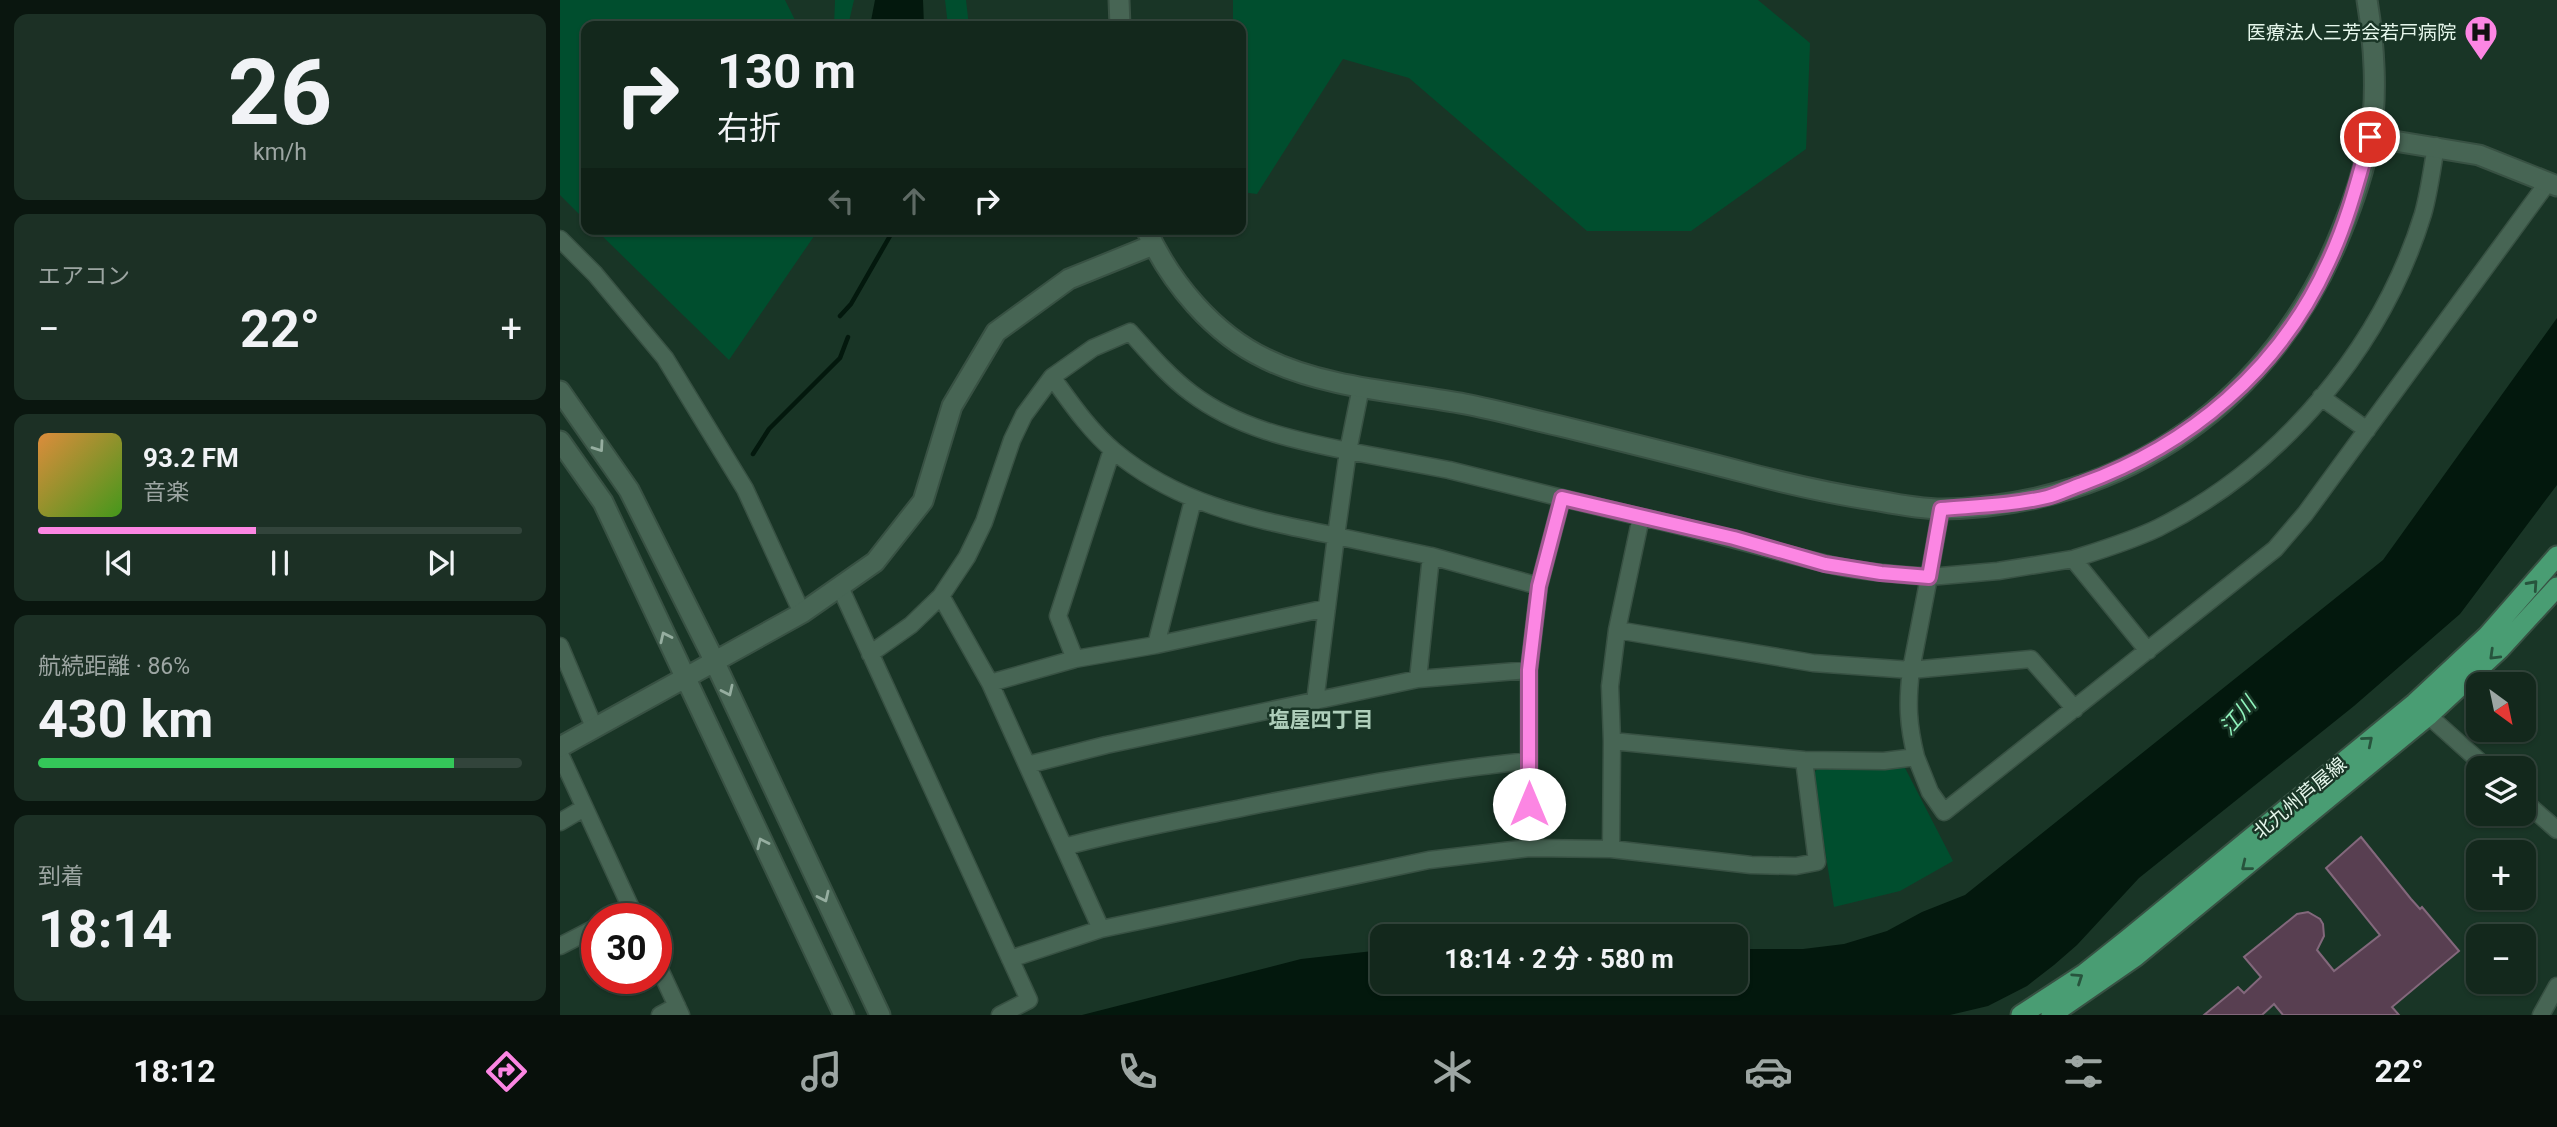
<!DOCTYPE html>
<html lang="ja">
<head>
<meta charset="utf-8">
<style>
  :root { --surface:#13281c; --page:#1c3025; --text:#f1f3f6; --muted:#9da6a3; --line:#32443b; --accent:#fc86e3 }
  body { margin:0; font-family:Roboto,"Noto Sans JP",sans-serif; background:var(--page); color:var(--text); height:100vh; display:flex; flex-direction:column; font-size:26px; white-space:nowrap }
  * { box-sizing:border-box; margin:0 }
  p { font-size:23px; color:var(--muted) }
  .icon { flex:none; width:38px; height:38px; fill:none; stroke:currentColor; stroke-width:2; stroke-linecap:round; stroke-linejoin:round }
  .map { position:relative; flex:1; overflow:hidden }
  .details { display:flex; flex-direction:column; gap:14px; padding:14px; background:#0a160f; width:560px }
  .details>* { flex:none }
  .hud { position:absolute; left:21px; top:21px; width:665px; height:214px; border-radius:14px; box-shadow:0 2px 5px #0004,0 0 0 2px var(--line); background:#13281c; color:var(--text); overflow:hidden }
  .needle { width:46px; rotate:147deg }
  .fabs { position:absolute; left:1906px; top:672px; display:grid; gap:14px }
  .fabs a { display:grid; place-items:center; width:70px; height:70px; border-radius:14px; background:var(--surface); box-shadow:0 2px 5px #0004,0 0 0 2px var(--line); font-size:35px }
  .speed { position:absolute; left:21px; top:903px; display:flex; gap:14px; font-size:35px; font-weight:700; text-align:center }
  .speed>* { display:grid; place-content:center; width:91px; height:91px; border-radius:50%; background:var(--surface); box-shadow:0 2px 5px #0004,0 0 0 2px var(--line); line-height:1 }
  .speed .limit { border:10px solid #d22; background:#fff; color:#111 }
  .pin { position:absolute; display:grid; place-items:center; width:60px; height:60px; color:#fff; margin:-30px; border:4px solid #fff; border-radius:50%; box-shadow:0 2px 7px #0007 }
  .me { position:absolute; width:77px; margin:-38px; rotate:0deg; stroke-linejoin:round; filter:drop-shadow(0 0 5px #0008) }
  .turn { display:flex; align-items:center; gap:24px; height:147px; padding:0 21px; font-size:32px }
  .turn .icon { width:91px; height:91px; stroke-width:2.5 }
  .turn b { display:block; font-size:49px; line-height:60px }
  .lanes { display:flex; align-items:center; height:66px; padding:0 21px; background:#0003; justify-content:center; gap:35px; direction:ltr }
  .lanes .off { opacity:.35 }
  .big { font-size:52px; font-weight:700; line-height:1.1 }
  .details .card { flex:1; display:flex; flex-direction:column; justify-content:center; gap:10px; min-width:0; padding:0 24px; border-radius:14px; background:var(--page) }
  .details .dial { align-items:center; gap:0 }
  .dial b { font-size:91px; line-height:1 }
  .song { display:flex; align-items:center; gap:21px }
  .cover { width:84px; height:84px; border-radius:10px; background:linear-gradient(135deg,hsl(30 70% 55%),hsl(100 70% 35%)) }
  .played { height:7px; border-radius:4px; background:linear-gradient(90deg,var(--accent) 45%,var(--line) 45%) }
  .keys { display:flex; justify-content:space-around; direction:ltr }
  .heat { display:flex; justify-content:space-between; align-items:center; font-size:38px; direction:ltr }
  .charge { height:10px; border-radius:5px; background:linear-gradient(90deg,#34c759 86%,var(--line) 0) }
  .trip { position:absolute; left:810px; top:924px; width:378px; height:70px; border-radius:14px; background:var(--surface); box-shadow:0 2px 5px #0004,0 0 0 2px var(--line); font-weight:700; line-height:70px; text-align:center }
  .tabs { display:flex; height:112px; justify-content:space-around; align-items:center; background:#08100b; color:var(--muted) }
  .tabs .icon { width:49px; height:49px }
  .tabs .on { color:var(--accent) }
  .tabs b { font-size:32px; color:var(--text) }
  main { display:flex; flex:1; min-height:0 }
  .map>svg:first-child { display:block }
  .green { fill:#004e2e }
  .water { fill:#03180d }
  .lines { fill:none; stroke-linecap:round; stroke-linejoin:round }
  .stream { stroke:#03180d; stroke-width:4.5 }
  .building { fill:#583f51; stroke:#83687c; stroke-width:2 }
  .minor-casing { stroke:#385143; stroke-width:19 }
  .tertiary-casing { stroke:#385143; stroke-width:23 }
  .primary-casing { stroke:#385143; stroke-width:23 }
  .minor { stroke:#476554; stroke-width:16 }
  .tertiary { stroke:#476554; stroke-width:19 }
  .primary { stroke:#499d73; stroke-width:19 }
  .oneway { stroke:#96aea0 }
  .oneway2 { stroke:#27543d }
  .route-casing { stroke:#a45794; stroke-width:18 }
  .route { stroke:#fc86e3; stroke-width:12 }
  .labels { text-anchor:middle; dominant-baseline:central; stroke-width:5; stroke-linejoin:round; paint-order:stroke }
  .poi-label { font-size:19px; fill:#e6f7ec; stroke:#193526; text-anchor:end }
  .street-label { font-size:19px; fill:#e6f7ec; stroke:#193526 }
  .water-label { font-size:21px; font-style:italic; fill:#91f4bd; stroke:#193526 }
  .neighbourhood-label { font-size:21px; font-weight:bold; fill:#aeceba; stroke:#193526 }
</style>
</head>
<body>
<main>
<section class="details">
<div class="card dial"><b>26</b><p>km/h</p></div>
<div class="card"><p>エアコン</p>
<div class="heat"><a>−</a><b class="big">22°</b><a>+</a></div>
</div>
<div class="card">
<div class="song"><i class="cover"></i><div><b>93.2 FM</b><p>音楽</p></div></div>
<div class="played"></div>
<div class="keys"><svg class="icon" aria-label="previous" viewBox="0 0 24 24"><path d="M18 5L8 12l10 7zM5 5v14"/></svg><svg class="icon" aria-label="pause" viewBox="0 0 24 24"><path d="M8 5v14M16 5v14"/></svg><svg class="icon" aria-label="next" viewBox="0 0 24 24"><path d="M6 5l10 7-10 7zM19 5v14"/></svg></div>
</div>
<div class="card"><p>航続距離 · 86%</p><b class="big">430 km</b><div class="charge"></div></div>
<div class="card"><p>到着</p><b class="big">18:14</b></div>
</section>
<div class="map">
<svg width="1997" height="1015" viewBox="0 0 1997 1015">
  <rect width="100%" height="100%" fill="#193526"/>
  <path class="green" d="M0,0H225L238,26H26V221L0,195Z
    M275,0H294L288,26H274Z
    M385,0H406L409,26H388Z
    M673,0H1198L1250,43L1246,149L1131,231H1027L849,78L783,59L697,194L681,192V26H673Z
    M35,229H259L169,360Z
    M1344,766L1393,861L1340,891L1274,907L1253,774L1259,767Z"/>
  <path class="water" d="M315,0H363L364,26H310Z
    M1997,318V485L1900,614L1794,706L1579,878L1517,945L1494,965L1467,986L1428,1006L1390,1015H522L741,959L822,950V982H1176V949H1243L1284,944L1327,931L1362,912L1405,895L1823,560Z"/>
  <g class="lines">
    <path class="stream" d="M280,316L291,304L334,229
      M193,454L209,429L280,358L288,337"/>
  </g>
  <path class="building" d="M1801,837L1851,899L1860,909L1862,907L1899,951L1832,1007L1839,1015H1723L1714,1004L1702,1015H1644L1678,987L1684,993L1701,977L1684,957L1737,914L1748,912L1760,919L1763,924L1764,936L1757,950L1774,971L1820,935L1766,868Z"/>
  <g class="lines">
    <defs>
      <path id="minor" d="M0,239L35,274L105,358L185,489L242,613
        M801,387L788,451C733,440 677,428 631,393C608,376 589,353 570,332L533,348L492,377C511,403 529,430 554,451C620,506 694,519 776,536L788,451L889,470L1002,498
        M1761,397L1807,430
        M280,587L469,1000L440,1015
        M381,596L407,557L424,522L452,440L464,415L492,377
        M1057,630L1081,517C1142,530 1202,548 1263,563C1298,572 1334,574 1369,577L1381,509
        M596,645L633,500
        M0,646L34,727
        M1588,651L1513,559C1541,550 1571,541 1598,528C1722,466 1822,347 1863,214C1869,193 1872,169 1876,146
        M310,654L351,625L381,596L430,683L541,929L450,959
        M515,659L498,616L552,450
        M858,679L871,556L979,586
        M430,683L515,659L596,645L767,608
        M755,702L776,536L871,556
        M1861,709L1927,768
        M0,754L76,919
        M1356,757C1348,725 1347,703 1351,670L1471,659L1515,709
        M1244,760L1052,741L1050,686L1057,630L1253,663L1351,670L1369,577L1438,571L1513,559
        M467,765L546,745L858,679L969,670
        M1964,801L1997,830
        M0,822L24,808
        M504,847C566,830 628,819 691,806C783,788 875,770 969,761
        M969,848V670L979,586L1002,498L1081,517
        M1051,849L1052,741
        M51,919L71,908
        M541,929L869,860L969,848L1051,849L1191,865L1236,866L1257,862L1244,760L1324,761L1356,757L1370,792L1384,812L1715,549L1745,514L1988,182
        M0,946L37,927
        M96,961L121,1015
        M100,1015L117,1006
        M1981,1015L1997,986"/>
      <path id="tertiary" d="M559,0L560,26
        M1810,137L1919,155L1997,186
        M586,229C610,282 653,334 706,359C765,388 841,392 905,404C937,410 969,419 1000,426C1061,441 1122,456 1183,472C1228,484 1272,494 1319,501C1340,505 1362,509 1383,509C1566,506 1714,400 1781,232C1793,203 1804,170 1810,139C1818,96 1814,42 1807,0
        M0,391L69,490L149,650L320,1015
        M0,441L43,502L284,1015
        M0,747L242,613L315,562L363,501L392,406L436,332L509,279L593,245"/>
      <path id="primary" d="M1461,1015L1524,974L1568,939L1855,703L1927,636L1997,556
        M1491,1015L1575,957L1868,716L1940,649L1997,587"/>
    </defs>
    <use href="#minor" class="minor-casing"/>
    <use href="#tertiary" class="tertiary-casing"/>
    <use href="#primary" class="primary-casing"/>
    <use href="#minor" class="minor"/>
    <use href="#tertiary" class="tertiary"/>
    <use href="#primary" class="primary"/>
  </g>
  <defs><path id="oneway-chevron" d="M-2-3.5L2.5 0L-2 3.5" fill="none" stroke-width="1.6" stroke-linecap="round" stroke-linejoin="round" transform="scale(1.75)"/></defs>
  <g class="oneway">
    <use href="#oneway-chevron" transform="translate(39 447) rotate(55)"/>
    <use href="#oneway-chevron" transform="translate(105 637) rotate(-115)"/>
    <use href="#oneway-chevron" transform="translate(168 691) rotate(65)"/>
    <use href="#oneway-chevron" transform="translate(202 843) rotate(-115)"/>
    <use href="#oneway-chevron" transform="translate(264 897) rotate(65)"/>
  </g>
  <g class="oneway2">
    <use href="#oneway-chevron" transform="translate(1973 585) rotate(-48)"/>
    <use href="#oneway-chevron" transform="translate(1934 655) rotate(136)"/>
    <use href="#oneway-chevron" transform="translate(1808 741) rotate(-40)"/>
    <use href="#oneway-chevron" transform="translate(1686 866) rotate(141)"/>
    <use href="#oneway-chevron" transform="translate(1518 978) rotate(-34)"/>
  </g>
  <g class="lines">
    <defs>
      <path id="route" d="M969,804V670L979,586L1002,498L1174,538L1265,564L1321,573L1369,577L1381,509C1416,506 1453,505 1487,497C1499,494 1510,488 1522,484C1630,445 1720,369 1768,263C1787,223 1798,180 1810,137"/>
    </defs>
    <use href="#route" class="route-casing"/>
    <use href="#route" class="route"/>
  </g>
  <defs>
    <symbol id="hospital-pin" viewBox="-11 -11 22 30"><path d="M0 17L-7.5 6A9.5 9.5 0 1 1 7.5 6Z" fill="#fc86e3" stroke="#193526"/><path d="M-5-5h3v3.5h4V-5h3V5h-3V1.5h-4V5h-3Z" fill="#111"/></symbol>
  </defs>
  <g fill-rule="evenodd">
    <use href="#hospital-pin" x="1902" y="13" width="38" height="52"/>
  </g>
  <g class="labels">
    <g class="poi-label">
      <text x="1896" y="32">医療法人三芳会若戸病院</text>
    </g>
    <g class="street-label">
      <text transform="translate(1740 798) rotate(-40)">北九州芦屋線</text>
    </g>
    <g class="water-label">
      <text transform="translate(1678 716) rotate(-49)">江川</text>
    </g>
    <g class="neighbourhood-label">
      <text x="761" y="720">塩屋四丁目</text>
    </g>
  </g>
</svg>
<div class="fabs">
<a><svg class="needle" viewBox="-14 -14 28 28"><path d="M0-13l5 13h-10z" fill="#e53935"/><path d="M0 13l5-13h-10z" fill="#9da6a3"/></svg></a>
<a><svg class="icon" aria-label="layers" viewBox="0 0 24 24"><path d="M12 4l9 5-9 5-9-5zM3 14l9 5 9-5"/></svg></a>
<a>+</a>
<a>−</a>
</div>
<div class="speed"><div class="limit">30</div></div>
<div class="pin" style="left:1810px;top:137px;background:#d93025"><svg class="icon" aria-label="arrive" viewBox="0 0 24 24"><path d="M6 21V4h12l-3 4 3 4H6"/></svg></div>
<svg class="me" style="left:969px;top:804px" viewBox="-20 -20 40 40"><circle r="19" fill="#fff"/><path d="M0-13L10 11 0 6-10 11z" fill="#fc86e3"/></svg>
<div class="trip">18:14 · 2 分 · 580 m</div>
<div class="hud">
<div class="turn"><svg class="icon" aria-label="right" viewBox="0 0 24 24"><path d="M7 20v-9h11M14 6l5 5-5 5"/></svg><div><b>130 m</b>右折</div></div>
<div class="lanes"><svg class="icon off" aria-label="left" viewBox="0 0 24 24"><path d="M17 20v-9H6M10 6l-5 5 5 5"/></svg><svg class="icon off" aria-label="ahead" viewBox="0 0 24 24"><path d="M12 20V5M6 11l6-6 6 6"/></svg><svg class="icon" aria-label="right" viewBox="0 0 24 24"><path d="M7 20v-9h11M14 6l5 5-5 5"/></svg></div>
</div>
</div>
</main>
<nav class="tabs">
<b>18:12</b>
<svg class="icon on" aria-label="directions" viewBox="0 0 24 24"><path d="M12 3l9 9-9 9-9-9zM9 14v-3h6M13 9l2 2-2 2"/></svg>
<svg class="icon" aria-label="music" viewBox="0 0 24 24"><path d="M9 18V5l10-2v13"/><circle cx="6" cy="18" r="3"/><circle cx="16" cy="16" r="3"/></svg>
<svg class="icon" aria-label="phone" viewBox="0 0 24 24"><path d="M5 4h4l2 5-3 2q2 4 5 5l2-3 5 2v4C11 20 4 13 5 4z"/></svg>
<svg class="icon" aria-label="climate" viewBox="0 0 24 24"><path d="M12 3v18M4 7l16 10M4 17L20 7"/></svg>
<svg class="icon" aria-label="car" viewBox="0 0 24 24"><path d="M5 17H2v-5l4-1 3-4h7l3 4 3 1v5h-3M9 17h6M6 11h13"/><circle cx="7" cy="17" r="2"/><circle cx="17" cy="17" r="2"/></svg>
<svg class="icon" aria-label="filters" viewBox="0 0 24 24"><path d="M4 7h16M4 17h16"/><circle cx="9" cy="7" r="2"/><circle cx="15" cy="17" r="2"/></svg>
<b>22°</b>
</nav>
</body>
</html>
